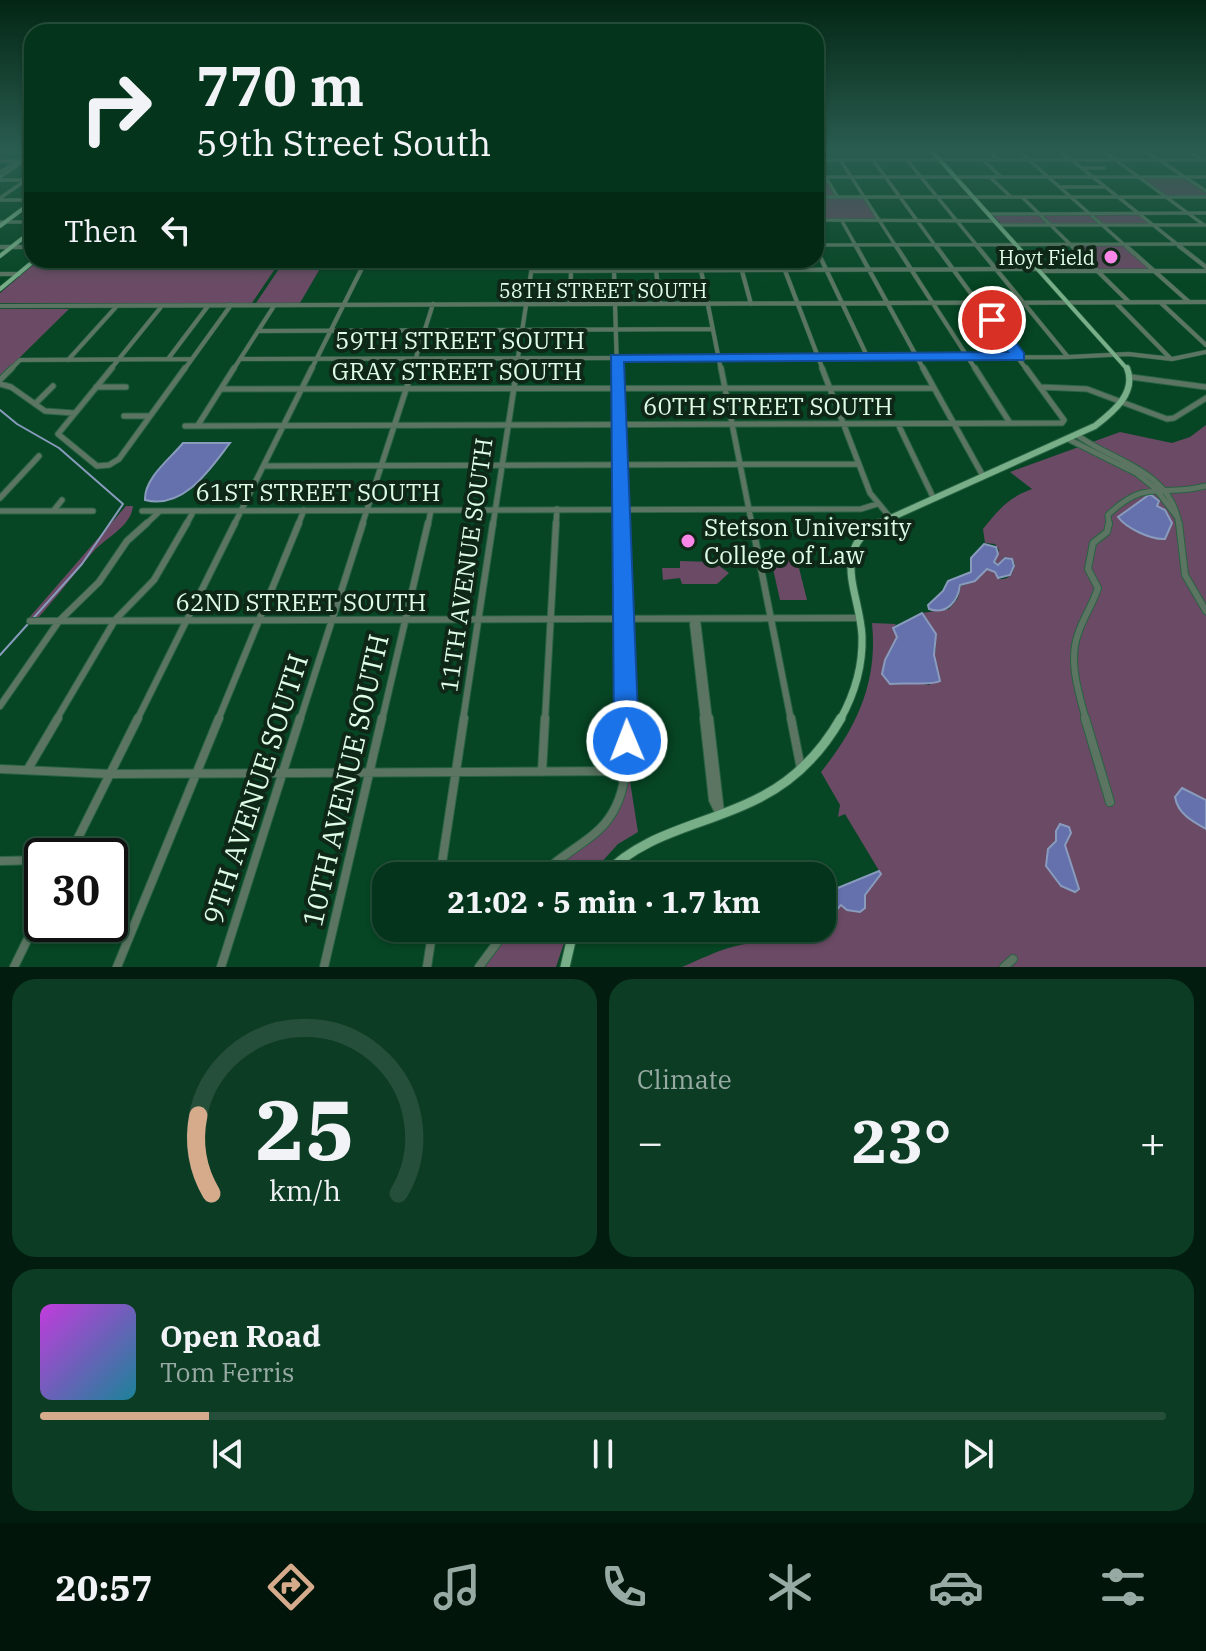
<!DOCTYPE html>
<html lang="en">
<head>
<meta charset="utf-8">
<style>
  :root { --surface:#04341b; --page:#0d3c24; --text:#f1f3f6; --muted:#97aaa3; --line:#254f3a; --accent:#d6ab8b }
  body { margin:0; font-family:"IBM Plex Serif",serif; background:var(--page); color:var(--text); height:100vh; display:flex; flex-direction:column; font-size:30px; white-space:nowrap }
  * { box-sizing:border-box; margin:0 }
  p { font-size:26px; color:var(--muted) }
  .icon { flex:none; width:44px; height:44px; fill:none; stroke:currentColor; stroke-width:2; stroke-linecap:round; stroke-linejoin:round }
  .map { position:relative; height:967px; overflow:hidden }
  .side { display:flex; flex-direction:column; gap:12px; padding:12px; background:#021d0f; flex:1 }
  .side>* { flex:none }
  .banner { position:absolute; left:24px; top:24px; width:800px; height:244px; border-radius:24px; box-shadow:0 2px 6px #0004,0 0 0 2px var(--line); background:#04341b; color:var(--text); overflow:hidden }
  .speed { position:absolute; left:24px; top:838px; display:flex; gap:16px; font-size:40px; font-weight:700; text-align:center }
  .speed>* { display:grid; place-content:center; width:104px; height:104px; border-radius:50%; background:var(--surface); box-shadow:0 2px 6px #0004,0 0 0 2px var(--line); line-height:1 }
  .speed .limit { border:4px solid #111; border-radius:12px; background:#fff; color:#111 }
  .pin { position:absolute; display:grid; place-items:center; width:68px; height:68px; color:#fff; margin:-34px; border:4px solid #fff; border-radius:50%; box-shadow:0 2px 8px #0007 }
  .me { position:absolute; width:88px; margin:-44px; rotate:359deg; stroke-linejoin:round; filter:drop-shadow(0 0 6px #0008) }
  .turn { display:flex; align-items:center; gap:28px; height:168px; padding:0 40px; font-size:36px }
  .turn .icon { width:104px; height:104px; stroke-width:2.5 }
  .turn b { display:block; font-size:56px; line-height:68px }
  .then { display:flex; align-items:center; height:76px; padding:0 40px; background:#0003; gap:16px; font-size:30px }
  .big { font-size:60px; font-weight:700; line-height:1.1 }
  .side .tile { flex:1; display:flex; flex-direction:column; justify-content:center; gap:12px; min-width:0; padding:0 28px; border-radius:24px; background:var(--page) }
  .side .dial { align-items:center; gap:0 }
  .dial svg { height:208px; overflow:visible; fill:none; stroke:var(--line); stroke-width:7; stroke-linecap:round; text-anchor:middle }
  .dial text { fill:var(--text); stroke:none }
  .song { display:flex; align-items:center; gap:24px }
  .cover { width:96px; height:96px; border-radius:12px; background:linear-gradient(135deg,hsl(290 70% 55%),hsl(190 70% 35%)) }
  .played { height:8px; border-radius:4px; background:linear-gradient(90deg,var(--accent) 15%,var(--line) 15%) }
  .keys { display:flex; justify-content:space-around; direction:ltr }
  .heat { display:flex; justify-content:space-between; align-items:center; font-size:44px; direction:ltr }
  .side .tiles { flex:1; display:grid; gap:12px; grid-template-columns:1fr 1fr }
  .tile:last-child { grid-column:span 2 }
  .trip { position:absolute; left:372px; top:862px; width:464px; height:80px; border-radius:24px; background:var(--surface); box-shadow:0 2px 6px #0004,0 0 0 2px var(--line); font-weight:700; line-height:80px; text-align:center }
  .tab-bar { display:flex; height:128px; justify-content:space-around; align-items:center; background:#02150b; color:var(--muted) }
  .tab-bar .icon { width:56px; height:56px }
  .tab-bar .current { color:var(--accent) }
  .tab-bar b { font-size:36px; color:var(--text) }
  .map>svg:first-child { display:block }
  .green { fill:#6a4a64 }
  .water { fill:#6471ac; stroke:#899bbd; stroke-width:2 }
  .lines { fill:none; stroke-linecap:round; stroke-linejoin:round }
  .stream { stroke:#899bbd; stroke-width:2 }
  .minor-far4-casing { stroke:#296343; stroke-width:4 }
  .minor-far3-casing { stroke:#296343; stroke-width:5 }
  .minor-far2-casing { stroke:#296343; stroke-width:7 }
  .minor-far1-casing { stroke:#296343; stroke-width:8 }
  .minor-casing { stroke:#296343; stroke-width:10 }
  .major-far3-casing { stroke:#296343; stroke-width:5 }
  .major-far2-casing { stroke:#296343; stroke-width:8 }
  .major-far1-casing { stroke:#296343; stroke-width:9 }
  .major-casing { stroke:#296343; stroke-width:11 }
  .minor-far4 { stroke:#5b7562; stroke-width:3 }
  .minor-far3 { stroke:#5b7562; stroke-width:4 }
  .minor-far2 { stroke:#5b7562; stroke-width:5 }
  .minor-far1 { stroke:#5b7562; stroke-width:6 }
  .minor { stroke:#5b7562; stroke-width:8 }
  .major-far3 { stroke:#78ae88; stroke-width:4 }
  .major-far2 { stroke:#78ae88; stroke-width:6 }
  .major-far1 { stroke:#78ae88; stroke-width:7 }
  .major { stroke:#78ae88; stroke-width:9 }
  .route { fill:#1a73e8; stroke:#114b97; stroke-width:2 }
  .poi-dot { fill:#fa87e7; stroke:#0f2717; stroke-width:3 }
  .labels { text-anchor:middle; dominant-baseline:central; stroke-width:8; stroke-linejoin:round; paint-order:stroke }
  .far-poi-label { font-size:20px; fill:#defce6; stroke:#0f2717; text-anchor:end }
  .far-street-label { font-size:20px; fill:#defce6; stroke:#0f2717 }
  .street-label { font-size:24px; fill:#defce6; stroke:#0f2717 }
  .poi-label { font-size:24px; fill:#defce6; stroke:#0f2717; text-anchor:start }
  .near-street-label { font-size:28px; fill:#defce6; stroke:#0f2717 }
</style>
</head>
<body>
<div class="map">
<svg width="1206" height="967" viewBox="0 0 1206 967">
  <rect width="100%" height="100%" fill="#064624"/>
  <path class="green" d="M816,163L835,196L864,198L878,220L816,219V207L820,204L816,198L823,197L816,184Z
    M1138,175H1180L1206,192V196H1167Z
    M992,214H1137L1150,224H1001Z
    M1073,245H1123L1152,271H1098Z
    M39,260H281L252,303H0V293Z
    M285,260H325L300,303H256Z
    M0,309H69L0,377Z
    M1206,425V967H682C699,960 718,950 736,946C756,941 783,944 798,928H822V919L826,920L841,905L865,908V895L881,874L845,814L838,817L840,805L821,772C857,727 878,682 872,623L896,624L893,628L897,637L888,653L901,682L908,680L929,685L939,674L934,655C940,639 932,625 922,613L949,609L958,598L961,586L976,581L987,569L995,572L998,579C1009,580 1013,575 1015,564L1012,558L1004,557L999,564L995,562L999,550L995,544L985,543L983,529C998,510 1009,497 1032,489L1010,472L1120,432L1172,443L1190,437Z
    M126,506H133C131,527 106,537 93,552C74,574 57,597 37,619H28Z
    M771,560H797L807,600H780Z
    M680,561L714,562L729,573L717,584H682L680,578L663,580L662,568H680Z
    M629,775L638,832L618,844L589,876H545C559,856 584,850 600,832C614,816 623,795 629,775Z
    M511,928H569L556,967H485Z"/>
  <path class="water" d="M183,443H230C210,469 184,510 145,500C144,478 170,459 183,443Z
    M1150,494L1159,501L1157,506L1165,510L1172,523L1165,539C1151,540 1126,528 1118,517Z
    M984,544L996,547L998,554L994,562L998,565L1005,558L1012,559L1014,566L1010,575L998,578L995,572L987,569L975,581L960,585C958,602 946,615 929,609L928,605L943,591L948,581L971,572V558Z
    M922,613L936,634L934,655L940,681C932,686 905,682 890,684L882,674L885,660L897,637L893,628Z
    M1182,788L1206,800V829C1192,821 1178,814 1175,797Z
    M1060,824L1069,827L1071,833L1065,845L1079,889L1075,892L1061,886L1046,866L1048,849L1056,841V831Z
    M879,871L881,874L865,895V908L860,912L847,910L841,905L826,921L822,919V903L826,905L835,889Z"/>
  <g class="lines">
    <path class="stream" d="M0,175L15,165
      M0,410L17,424L59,448L123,504L82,564L0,655"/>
    <defs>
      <path id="minor-far4" d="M988,150L998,159
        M1018,150L1128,248
        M1059,150L1182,248
        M1102,150L1204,225
        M1144,150L1206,191
        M1187,150L1200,158
        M0,153L6,150
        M816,160H1206
        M873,160L937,248
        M907,160L979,248
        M983,160L1001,177
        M0,161H15
        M816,161L837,196
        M841,161L897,248
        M1082,168H1104
        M0,172L24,158
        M0,177L32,155
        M816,177H1206
        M991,178L1010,196
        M0,180H23
        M1060,187H1105
        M816,197H1206
        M0,198L32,176
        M1023,198L1074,248
        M0,200H32
        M989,214L1206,213
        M816,220L995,221
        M842,221L857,248
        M0,222H32
        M999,225H1206
        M816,245L1206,244
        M0,247H32"/>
      <path id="minor-far3" d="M856,246L924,370
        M896,246L976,370
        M936,246L1027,370
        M977,246L1068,357
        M1072,246L1129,302
        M1126,246L1188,301
        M1179,246L1206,267
        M0,247H32
        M816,248L868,358
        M699,260L721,370
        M739,260L751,304
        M781,260L823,370
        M614,270L617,370
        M656,270L660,304
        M531,271L1038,269
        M1041,271H1206
        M0,274H19
        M1116,303L1171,359
        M1161,303L1206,345
        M570,304L571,271
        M0,306L1206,302
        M258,331L712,329
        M168,359L208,306
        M240,359L1068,357L1128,354L1172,359L1206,352
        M68,360L116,307
        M10,370L20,360L191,359
        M110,370L161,307
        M184,370L231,305
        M233,370L274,306
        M311,370L366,260
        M412,370L433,304
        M516,370L533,260"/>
      <path id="minor-far2" d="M112,368L58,434L97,466L109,465L119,459L185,368
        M617,368L621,525
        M721,368L752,525
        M822,368L870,493L889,516
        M923,368L983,476
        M975,368L1010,423
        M1131,377L1206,387
        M0,380L12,368
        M0,384L11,387L45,411L74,413
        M96,387H126
        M1040,387L1087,389L1167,419L1174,418L1206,398
        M221,389L934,388
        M35,404L53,386
        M124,416H150
        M898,424L933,497
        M198,425L234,368
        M185,426L1062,423L1064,420L1026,368
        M1077,435C1114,462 1172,471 1179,525
        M1068,439L1136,473L1155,488L1178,518
        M264,466L859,464
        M0,498L39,456
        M54,510L62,500
        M0,511H93
        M142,511L861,509L877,504
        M145,525L159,512
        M186,525L193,512
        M234,525L312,368
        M298,525L304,510
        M362,525L413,368
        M428,525L431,510
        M493,525L517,368
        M556,525L557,509
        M1109,525L1108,515C1147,477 1161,498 1206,486"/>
      <path id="minor-far1" d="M621,523L626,720
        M752,523L791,720
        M1179,523L1185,575L1206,611
        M696,620L693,624L704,720
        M697,620L709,720
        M30,621L860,618
        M0,706L59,621L99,582L127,541L147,523
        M56,720L115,620L154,580L187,523
        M137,720L235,523
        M218,720L299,523
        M300,720L363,523
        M382,720L428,523
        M463,720L493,523
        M545,720L556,523
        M1086,720C1079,694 1068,661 1078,634C1083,618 1093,604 1098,588L1088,569L1093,543L1107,532L1109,523"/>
      <path id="minor" d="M704,718L713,800L720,814
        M709,718L720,812
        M791,718L801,769
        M1085,718L1110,802
        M0,769L110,774L627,771
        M28,769L58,718
        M542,772L545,718
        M69,856L138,718
        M0,861L42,860
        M440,876L464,718
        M540,876C556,859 576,849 594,834C630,805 627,760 626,718
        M14,967L42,910
        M117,967L219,718
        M221,967L300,718
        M324,967L382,718
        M427,967L433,928
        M479,967L508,928
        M1004,967L1013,959"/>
      <path id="major-far3" d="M931,150L1128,370
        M0,226L32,202
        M0,256L32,231
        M0,289L35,260"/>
      <path id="major-far2" d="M875,525L1095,426C1113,412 1137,393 1127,368"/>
      <path id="major-far1" d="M840,720C854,695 863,666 862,636C860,593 830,552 878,523"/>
      <path id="major" d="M603,876C646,831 704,826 757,799C794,781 821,753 841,718
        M565,967L574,928"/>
    </defs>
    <use href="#minor-far4" class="minor-far4-casing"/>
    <use href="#minor-far3" class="minor-far3-casing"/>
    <use href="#minor-far2" class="minor-far2-casing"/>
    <use href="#minor-far1" class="minor-far1-casing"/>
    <use href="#minor" class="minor-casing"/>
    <use href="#major-far3" class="major-far3-casing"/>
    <use href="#major-far2" class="major-far2-casing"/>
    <use href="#major-far1" class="major-far1-casing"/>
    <use href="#major" class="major-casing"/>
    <use href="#minor-far4" class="minor-far4"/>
    <use href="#minor-far3" class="minor-far3"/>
    <use href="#minor-far2" class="minor-far2"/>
    <use href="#minor-far1" class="minor-far1"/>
    <use href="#minor" class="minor"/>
    <use href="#major-far3" class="major-far3"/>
    <use href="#major-far2" class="major-far2"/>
    <use href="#major-far1" class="major-far1"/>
    <use href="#major" class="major"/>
  </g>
  <linearGradient id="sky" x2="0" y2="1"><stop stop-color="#032614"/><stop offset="0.53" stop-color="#2a5d50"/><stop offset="1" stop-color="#2a5d50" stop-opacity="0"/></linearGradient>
  <rect width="1206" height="285" fill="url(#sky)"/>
  <path class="route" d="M992,316L997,317L1024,353V360L624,362L639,741L635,750L627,753L618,750L614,741L611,355L1008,352L985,320Z"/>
  <g class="poi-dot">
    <circle cx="1111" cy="257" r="8"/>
    <circle cx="688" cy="541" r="8"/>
  </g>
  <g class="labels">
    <g class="far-poi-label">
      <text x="1095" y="257">Hoyt Field</text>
    </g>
    <g class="far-street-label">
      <text x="603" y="290">58TH STREET SOUTH</text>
    </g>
    <g class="street-label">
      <text x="460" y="340">59TH STREET SOUTH</text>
      <text x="457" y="371">GRAY STREET SOUTH</text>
      <text x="768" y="406">60TH STREET SOUTH</text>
      <text x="318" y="492">61ST STREET SOUTH</text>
      <text transform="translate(466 565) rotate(-82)">11TH AVENUE SOUTH</text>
      <text x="301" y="602">62ND STREET SOUTH</text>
    </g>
    <g class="poi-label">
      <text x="704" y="527">Stetson University<tspan x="704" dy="28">College of Law</tspan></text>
    </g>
    <g class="near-street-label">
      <text transform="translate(345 780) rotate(-77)">10TH AVENUE SOUTH</text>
      <text transform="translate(255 789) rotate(-72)">9TH AVENUE SOUTH</text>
    </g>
  </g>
</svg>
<div class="speed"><div class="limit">30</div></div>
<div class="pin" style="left:992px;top:320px;background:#d93025"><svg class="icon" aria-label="arrive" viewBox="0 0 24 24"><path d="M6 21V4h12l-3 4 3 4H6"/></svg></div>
<svg class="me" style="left:627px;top:741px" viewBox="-20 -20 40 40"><circle r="17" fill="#1a73e8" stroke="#fff" stroke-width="3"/><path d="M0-11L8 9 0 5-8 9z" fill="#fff"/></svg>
<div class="trip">21:02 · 5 min · 1.7 km</div>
<div class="banner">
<div class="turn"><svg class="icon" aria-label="right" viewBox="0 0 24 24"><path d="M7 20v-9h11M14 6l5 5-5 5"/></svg><div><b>770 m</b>59th Street South</div></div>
<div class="then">Then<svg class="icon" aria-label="left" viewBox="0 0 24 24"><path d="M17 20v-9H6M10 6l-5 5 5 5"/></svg></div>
</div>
</div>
<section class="side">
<div class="tiles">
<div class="tile dial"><svg viewBox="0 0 100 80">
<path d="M14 69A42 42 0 1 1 86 69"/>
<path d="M14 69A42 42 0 0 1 9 39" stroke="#d6ab8b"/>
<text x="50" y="56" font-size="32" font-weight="700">25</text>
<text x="50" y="72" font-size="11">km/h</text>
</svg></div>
<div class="tile"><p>Climate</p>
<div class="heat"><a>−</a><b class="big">23°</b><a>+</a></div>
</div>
<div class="tile">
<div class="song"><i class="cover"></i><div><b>Open Road</b><p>Tom Ferris</p></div></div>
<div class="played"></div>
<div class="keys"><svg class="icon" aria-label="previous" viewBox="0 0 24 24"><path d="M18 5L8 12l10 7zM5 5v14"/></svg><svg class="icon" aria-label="pause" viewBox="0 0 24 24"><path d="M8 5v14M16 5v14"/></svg><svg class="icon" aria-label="next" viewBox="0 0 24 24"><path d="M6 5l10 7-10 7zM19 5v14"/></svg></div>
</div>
</div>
</section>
<nav class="tab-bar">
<b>20:57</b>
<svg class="icon current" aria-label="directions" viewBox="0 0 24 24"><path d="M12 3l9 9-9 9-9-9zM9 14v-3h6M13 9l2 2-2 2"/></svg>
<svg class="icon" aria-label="music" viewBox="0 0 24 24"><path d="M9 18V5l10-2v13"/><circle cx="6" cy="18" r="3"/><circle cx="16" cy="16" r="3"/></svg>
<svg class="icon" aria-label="phone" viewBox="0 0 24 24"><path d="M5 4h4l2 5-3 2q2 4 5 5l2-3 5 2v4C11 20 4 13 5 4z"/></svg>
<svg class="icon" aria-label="climate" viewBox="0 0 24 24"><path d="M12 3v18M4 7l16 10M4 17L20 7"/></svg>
<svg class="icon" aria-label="car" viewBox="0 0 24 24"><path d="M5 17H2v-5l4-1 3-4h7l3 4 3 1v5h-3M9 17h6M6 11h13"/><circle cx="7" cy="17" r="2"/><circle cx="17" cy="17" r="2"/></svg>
<svg class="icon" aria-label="filters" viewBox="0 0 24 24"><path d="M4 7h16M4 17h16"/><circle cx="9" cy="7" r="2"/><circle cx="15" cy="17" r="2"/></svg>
</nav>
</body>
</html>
